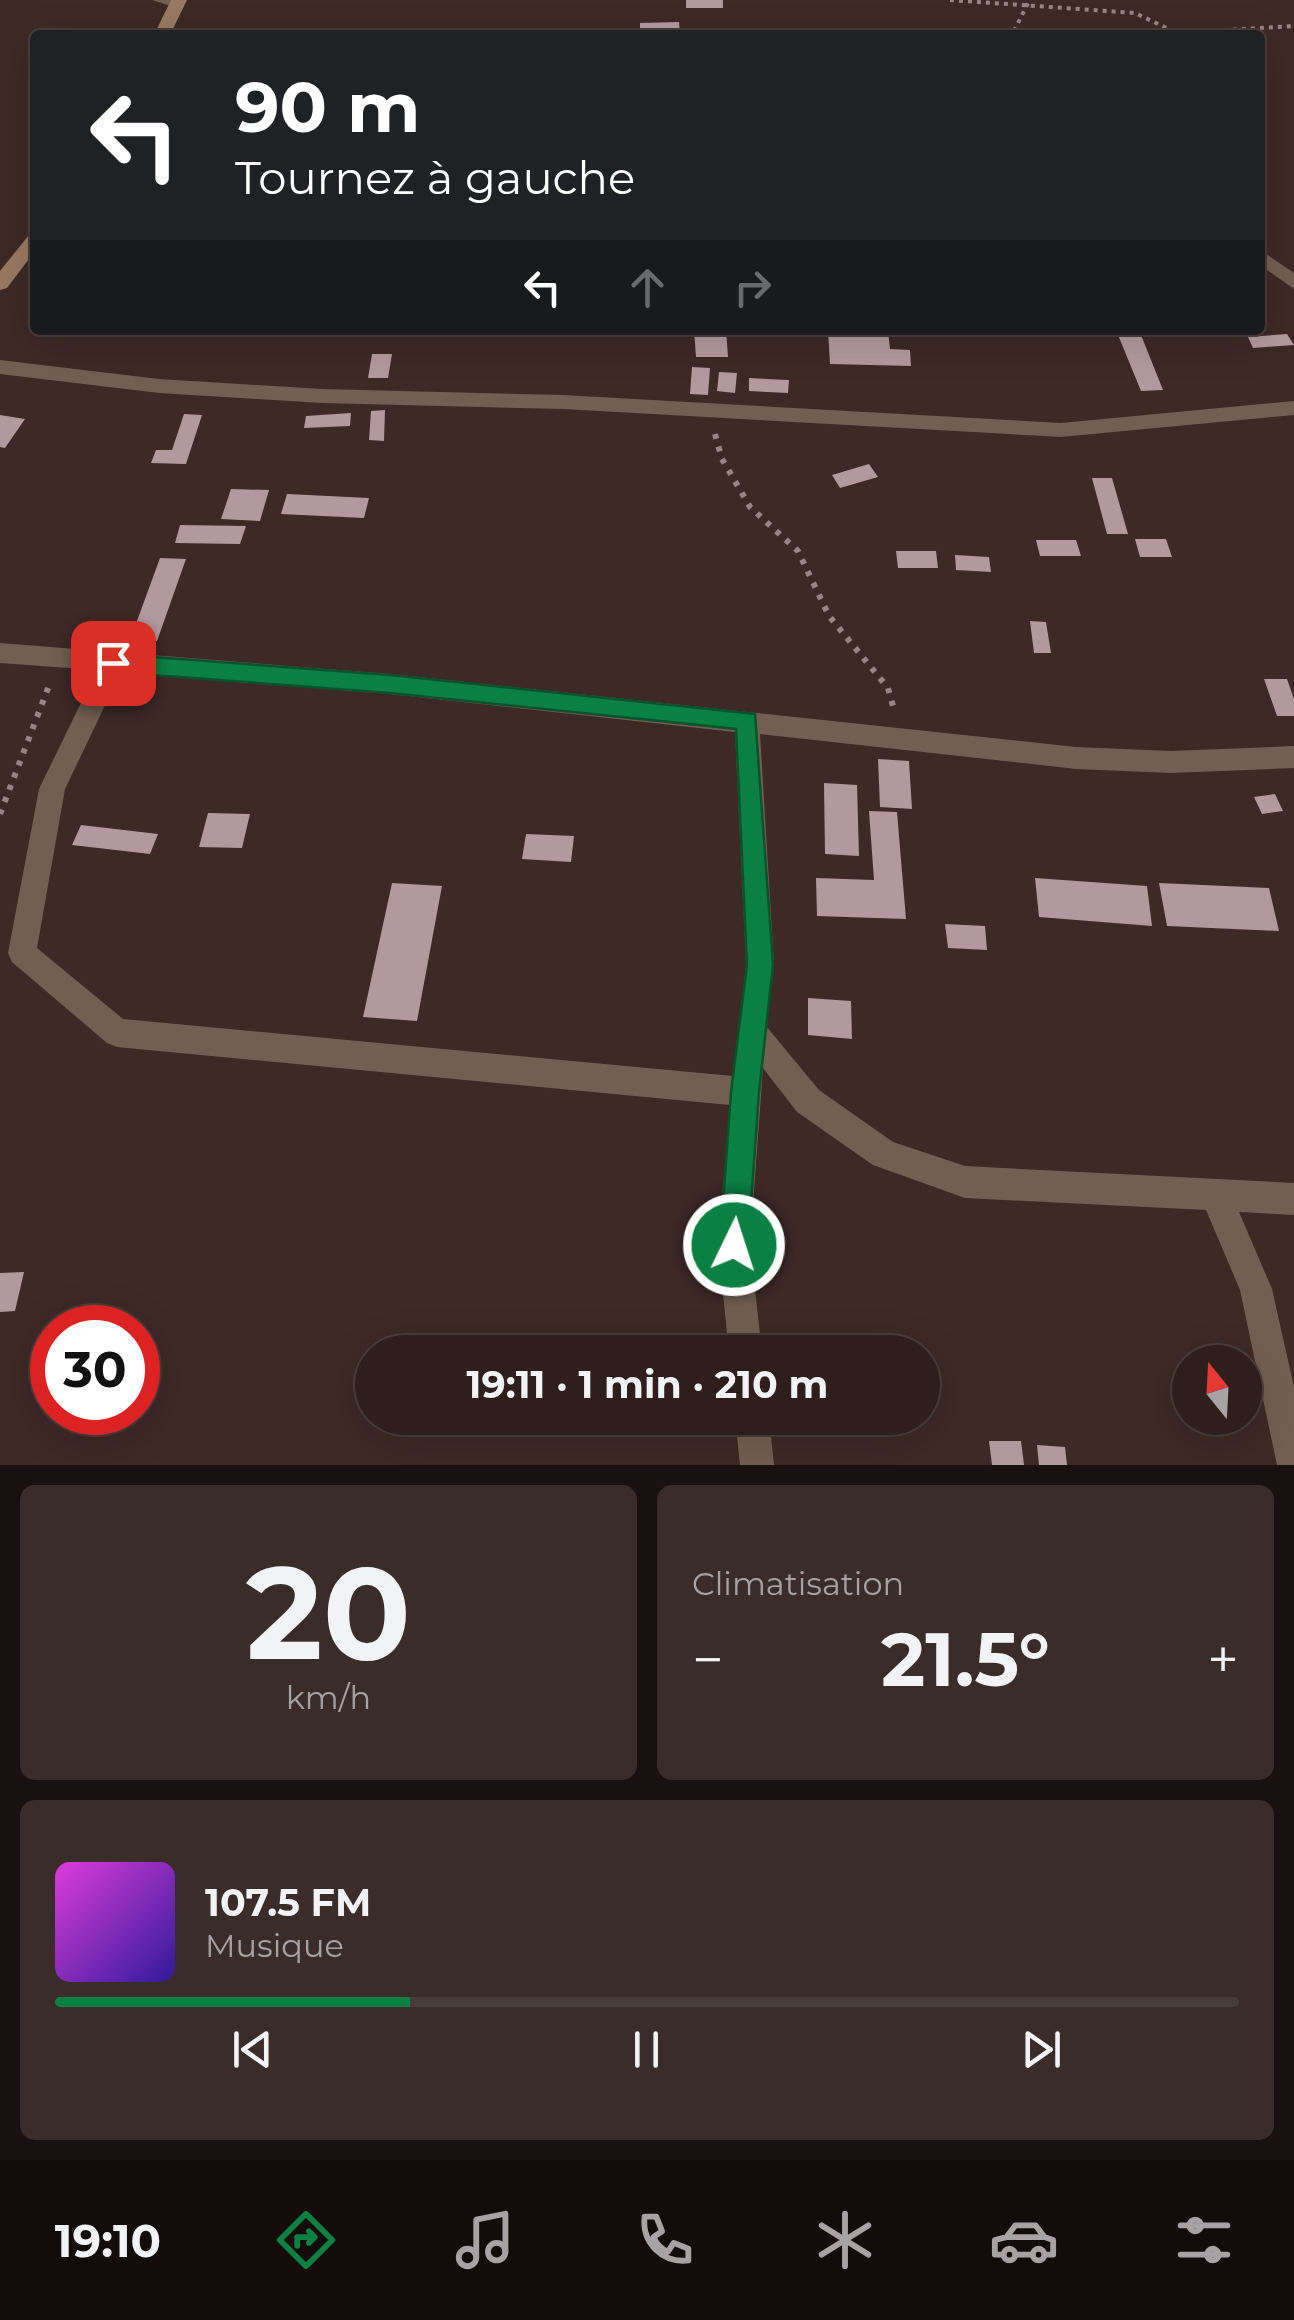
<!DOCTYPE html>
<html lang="fr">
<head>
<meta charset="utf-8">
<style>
  :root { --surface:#2e1f1c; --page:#3a2c29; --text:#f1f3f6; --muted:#a7a2a3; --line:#493d3b; --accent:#0b8043 }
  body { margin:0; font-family:Montserrat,sans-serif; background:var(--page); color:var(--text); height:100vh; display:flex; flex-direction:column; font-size:38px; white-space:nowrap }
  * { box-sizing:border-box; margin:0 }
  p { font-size:32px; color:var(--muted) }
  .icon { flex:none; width:55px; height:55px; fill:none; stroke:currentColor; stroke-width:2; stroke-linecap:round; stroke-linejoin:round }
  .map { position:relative; height:1465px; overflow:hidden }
  .drawer { display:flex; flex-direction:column; gap:20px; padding:20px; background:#19110f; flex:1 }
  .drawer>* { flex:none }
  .banner { position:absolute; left:30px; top:30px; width:1235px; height:305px; border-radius:10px; box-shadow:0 10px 40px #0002,0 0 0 2px var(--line); background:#202124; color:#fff; overflow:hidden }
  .needle { width:65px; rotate:342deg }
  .buttons { position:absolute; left:1172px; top:1345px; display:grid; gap:20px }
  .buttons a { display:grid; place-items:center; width:90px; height:90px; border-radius:50%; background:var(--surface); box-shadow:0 10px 40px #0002,0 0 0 2px var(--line); font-size:50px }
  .speed { position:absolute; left:30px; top:1305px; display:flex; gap:20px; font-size:50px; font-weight:700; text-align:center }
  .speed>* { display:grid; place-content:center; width:130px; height:130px; border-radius:50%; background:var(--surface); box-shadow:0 10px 40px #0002,0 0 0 2px var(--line); line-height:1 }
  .speed .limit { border:15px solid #d22; background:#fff; color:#111 }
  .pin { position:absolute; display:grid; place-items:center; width:85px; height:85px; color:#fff; margin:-42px; border-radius:20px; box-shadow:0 5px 15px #0006 }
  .me { position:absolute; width:110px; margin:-55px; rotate:4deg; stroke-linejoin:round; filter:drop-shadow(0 0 8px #0008) }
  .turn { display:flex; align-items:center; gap:35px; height:210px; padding:0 40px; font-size:45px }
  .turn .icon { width:130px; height:130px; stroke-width:2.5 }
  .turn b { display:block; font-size:70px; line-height:85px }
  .lanes { display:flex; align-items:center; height:95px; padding:0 40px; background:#0003; justify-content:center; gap:50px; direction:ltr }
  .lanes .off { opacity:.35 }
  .big { font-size:75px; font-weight:700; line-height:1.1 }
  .drawer .card { flex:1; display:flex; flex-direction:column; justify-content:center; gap:15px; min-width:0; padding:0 35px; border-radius:15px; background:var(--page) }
  .drawer .dial { align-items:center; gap:0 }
  .dial b { font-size:130px; line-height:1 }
  .song { display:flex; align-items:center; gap:30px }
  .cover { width:120px; height:120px; border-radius:15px; background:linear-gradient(135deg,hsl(300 70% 55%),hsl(250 70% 35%)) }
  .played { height:10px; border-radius:5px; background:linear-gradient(90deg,var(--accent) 30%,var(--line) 30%) }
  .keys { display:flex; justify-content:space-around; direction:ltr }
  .heat { display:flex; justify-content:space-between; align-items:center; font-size:55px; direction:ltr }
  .drawer .tiles { flex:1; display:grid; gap:20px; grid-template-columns:1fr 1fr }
  .card:last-child { grid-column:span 2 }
  .trip { position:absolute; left:355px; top:1335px; width:585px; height:100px; border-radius:50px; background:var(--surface); box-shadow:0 10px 40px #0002,0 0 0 2px var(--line); font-weight:700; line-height:100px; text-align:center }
  .menu { display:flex; height:160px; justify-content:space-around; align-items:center; background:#120c0b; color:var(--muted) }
  .menu .icon { width:70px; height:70px }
  .menu .selected { color:var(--accent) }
  .menu b { font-size:45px; color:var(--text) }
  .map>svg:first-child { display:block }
  .building { fill:#b2999e }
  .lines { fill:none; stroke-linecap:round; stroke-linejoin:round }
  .path-far1 { stroke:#968582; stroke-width:4; stroke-dasharray:4 5; stroke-linecap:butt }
  .path { stroke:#968582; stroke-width:6; stroke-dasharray:5 8; stroke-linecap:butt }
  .lane { fill:#735f51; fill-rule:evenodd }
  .street { fill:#735f51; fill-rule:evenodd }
  .secondary { fill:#987962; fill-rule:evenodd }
  .route { fill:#0b8043; stroke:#07532c; stroke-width:2.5 }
</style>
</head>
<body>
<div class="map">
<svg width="1294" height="1465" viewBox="0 0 1294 1465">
  <rect width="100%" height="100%" fill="#3d2926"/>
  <path class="building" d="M686,0H723V8H686Z
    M679,22L680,35H648V31H640V23Z
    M694,330H726L728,357H696Z
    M828,330L888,331L890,349L910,350L911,366L830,364Z
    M1116,330H1139L1163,390L1141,391Z
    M1287,334L1294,345L1253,348L1248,337Z
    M372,354H392L388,378H368Z
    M692,367L710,368L708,395L690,394Z
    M719,372L737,373L735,393L717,391Z
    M749,378L789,380L788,393L749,391Z
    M385,410L384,441L369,440L371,411Z
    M351,413L350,426L304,428L306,416Z
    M184,414L202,415L186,464L151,463L156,450H172Z
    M0,415L25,419L5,448L0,447Z
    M869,464L878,477L840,488L832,475Z
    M1092,478H1112L1128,534H1107Z
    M231,489L269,490L260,521L221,519Z
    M287,494L369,498L364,518L281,514Z
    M180,525L246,526L240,544L175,543Z
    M1135,539H1166L1172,557H1140Z
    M1036,540H1076L1081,556H1040Z
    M896,551H936L938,568H898Z
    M955,555L989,557L991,572L956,570Z
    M160,558L186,559L157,641L130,640Z
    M1030,621L1046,622L1051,653H1034Z
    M1264,679H1287L1294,699V716H1277Z
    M878,759L909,761L912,809L880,807Z
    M824,783L857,785L859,856L825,854Z
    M1275,794L1283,811L1262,814L1254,797Z
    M869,811L897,812L906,919L817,916L816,878L874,880Z
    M208,813L250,814L242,848L199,847Z
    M81,825L158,834L150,854L72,845Z
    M526,834L574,836L571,862L522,859Z
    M1035,878L1147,886L1152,926L1039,917Z
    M392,883L442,886L417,1021L363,1017Z
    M1159,883L1269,888L1279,931L1167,926Z
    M945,924L985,926L987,950L948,948Z
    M808,998L851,1001L852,1039L808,1035Z
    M24,1272L15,1311L0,1312V1273Z
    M989,1441H1021L1024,1465H992Z
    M1037,1445L1065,1447L1067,1465H1039Z"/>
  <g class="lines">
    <path class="path-far1" d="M950,0L1135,13L1177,33L1294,26
      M1014,31L1029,1"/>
    <path class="path" d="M715,434L722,459L750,507L798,551L829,616L888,688L895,713
      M0,814L50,683"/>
    <path class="lane" d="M152,0H175L183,4L177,8Z"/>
    <path class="street" d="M1260,250L1294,273V289L1260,265Z
      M0,360L159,379L322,389L563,395L1061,423L1294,401V415L1061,437L563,409L322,403L159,393L0,374Z
      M0,643L390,674L1076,747L1171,751L1294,746V768L1171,773L1076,769L760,734L774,965L766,1026L819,1090L893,1142L965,1166L1294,1183V1215L1239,1212L1272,1289L1294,1387V1465H1277L1240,1290L1206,1210L965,1198L873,1165L797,1112L763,1068L750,1245L762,1352H729L718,1245L730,1105L117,1047L107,1043L12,962L8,953L39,789L97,670L0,663ZM121,672L390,694L735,732L746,965L733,1076L123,1019L37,948L65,789Z
      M735,1418H769L774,1465H740Z"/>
    <path class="secondary" d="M171,0H187L170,35H154Z
      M35,233V251L7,288L0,290V271L29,235Z"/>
  </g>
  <path class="route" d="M113,654L390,675L755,714L773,965L759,1092L748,1245L744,1255L734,1259L724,1255L720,1245L731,1092L747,965L736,729L390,693L113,672L102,663Z"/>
</svg>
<div class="buttons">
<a><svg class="needle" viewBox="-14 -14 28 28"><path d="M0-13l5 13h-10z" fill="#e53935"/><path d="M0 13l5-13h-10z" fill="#a7a2a3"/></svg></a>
</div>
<div class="speed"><div class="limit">30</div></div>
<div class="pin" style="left:113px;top:663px;background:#d93025"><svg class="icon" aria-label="arrive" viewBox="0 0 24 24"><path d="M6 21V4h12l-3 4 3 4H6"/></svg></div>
<svg class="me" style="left:734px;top:1245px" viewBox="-20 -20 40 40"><circle r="17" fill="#0b8043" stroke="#fff" stroke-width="3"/><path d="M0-11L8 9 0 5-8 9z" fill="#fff"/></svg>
<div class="trip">19:11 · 1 min · 210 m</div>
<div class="banner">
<div class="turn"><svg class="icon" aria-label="left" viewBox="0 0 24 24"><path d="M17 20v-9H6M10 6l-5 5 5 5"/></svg><div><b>90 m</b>Tournez à gauche</div></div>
<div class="lanes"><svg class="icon" aria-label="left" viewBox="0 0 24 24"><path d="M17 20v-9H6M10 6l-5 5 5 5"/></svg><svg class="icon off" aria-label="ahead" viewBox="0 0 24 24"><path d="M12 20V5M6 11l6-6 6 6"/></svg><svg class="icon off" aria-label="right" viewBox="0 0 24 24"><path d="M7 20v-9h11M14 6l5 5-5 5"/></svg></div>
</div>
</div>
<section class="drawer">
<div class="tiles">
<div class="card dial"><b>20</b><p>km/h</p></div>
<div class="card"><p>Climatisation</p>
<div class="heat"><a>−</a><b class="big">21.5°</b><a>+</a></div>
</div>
<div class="card">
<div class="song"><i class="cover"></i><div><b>107.5 FM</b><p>Musique</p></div></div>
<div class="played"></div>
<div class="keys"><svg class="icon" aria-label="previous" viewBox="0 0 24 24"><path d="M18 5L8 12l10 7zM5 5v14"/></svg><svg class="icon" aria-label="pause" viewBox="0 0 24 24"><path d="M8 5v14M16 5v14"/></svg><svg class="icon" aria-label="next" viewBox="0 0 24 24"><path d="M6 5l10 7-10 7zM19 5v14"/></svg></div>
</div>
</div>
</section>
<nav class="menu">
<b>19:10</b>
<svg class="icon selected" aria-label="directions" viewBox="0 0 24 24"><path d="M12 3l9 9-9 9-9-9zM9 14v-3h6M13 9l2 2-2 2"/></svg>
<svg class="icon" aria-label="music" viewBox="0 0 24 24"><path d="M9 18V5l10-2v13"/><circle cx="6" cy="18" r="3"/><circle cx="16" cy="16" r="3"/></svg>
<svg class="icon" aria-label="phone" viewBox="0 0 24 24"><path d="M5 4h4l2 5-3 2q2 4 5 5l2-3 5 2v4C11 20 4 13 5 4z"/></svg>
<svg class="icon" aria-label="climate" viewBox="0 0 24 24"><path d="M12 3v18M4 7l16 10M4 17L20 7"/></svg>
<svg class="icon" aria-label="car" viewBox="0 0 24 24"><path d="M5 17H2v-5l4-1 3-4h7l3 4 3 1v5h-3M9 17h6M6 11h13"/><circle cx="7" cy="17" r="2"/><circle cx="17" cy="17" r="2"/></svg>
<svg class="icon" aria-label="filters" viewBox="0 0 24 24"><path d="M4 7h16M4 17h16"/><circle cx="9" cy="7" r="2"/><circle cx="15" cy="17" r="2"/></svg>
</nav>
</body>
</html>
